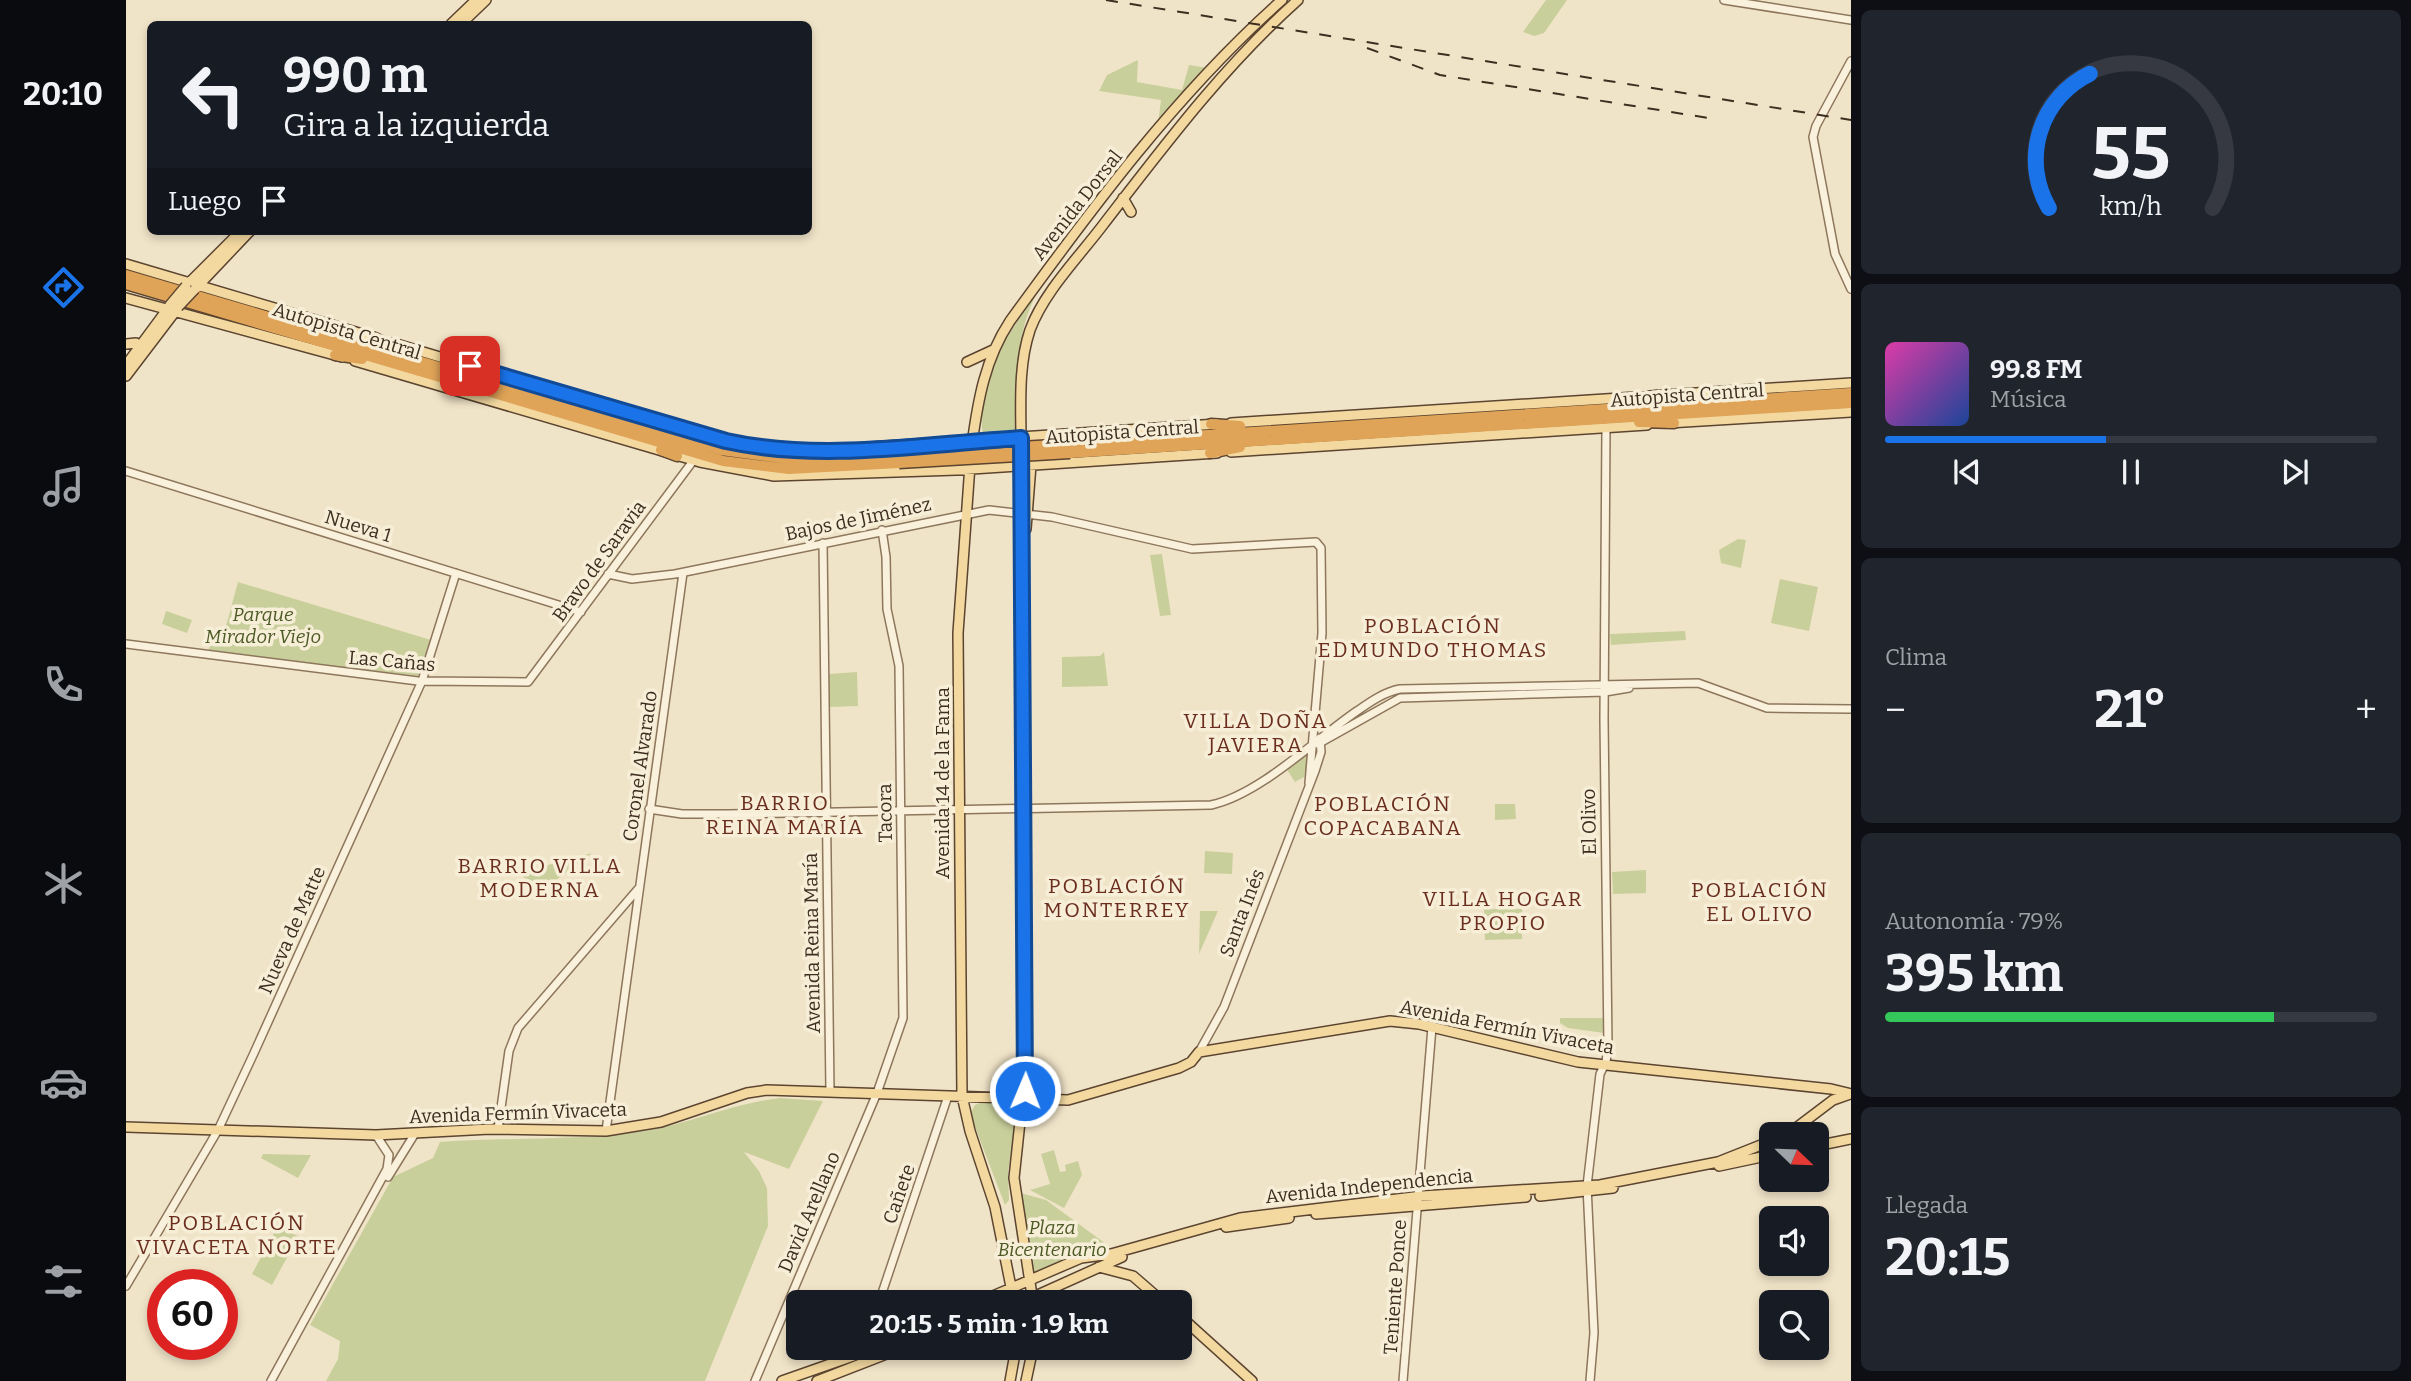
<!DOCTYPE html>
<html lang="es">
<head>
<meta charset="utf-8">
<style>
  :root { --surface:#171b24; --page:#20242c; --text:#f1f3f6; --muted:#9ea1a6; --line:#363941; --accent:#1a73e8 }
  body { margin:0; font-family:Bitter,serif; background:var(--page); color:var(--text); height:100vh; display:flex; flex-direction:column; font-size:26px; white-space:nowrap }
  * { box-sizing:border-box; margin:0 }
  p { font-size:23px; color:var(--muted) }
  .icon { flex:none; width:38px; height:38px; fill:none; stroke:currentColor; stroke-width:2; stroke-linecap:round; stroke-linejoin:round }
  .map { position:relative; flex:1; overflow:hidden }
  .side { display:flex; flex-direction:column; gap:10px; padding:10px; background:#0d0f14; width:560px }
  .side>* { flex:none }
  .top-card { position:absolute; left:21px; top:21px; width:665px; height:214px; border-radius:10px; box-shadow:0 4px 10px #0003; background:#171b24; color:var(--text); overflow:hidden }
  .needle { width:46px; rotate:113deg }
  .buttons { position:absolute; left:1633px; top:1122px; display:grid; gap:14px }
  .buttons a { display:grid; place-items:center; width:70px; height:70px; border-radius:10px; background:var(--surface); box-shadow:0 4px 10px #0003; font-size:35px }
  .speed { position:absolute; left:21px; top:1269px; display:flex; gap:14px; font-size:35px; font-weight:700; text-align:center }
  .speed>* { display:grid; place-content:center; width:91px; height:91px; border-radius:50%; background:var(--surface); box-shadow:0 4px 10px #0003; line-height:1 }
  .speed .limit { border:10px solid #d22; background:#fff; color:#111 }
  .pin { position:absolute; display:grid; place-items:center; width:60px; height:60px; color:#fff; margin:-30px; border-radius:14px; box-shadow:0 4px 10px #0006 }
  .me { position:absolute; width:77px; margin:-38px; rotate:1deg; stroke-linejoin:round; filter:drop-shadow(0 0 5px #0008) }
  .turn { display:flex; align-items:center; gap:24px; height:147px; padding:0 21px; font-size:32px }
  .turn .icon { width:91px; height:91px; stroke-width:2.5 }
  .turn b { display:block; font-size:49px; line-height:60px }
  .then { display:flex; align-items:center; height:66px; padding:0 21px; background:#0003; gap:14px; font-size:26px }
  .big { font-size:52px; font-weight:700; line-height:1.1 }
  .side .card { flex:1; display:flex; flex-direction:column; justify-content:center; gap:10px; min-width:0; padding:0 24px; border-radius:10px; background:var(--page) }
  .side .dial { align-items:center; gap:0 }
  .dial svg { height:182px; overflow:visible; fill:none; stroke:var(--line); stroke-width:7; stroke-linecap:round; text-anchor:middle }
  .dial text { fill:var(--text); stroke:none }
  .song { display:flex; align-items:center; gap:21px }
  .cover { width:84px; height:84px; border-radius:10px; background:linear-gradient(135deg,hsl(320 70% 55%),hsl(220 70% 35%)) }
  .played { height:7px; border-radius:4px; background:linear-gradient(90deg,var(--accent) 45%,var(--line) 45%) }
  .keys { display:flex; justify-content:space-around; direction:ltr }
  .heat { display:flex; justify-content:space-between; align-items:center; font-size:38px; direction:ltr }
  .charge { height:10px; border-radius:5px; background:linear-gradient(90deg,#34c759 79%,var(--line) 0) }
  .trip { position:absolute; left:660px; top:1290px; width:406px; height:70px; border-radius:10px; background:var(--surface); box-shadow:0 4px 10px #0003; font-weight:700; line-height:70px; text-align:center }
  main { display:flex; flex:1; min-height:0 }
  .dock { display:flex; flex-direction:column; width:126px; justify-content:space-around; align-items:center; background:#090b0e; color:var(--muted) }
  .dock .icon { width:49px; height:49px }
  .dock .on { color:var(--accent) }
  .dock b { font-size:32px; color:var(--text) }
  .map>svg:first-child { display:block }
  .green { fill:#c9cf9b }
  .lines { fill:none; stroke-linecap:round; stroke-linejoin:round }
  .minor-casing { stroke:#8d765c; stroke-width:10 }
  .major-casing { stroke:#5b4430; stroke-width:12 }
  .highway-casing { stroke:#5b4430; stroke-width:13 }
  .minor { stroke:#faf1dc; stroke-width:7 }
  .major { stroke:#f3d9a0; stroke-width:9 }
  .highway { stroke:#e0a458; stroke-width:10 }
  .rail { stroke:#3d2e20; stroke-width:2; stroke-dasharray:12 12; stroke-linecap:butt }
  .major-bridge-casing { stroke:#5b4430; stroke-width:12; stroke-linecap:butt }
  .highway-bridge-casing { stroke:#5b4430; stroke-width:13; stroke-linecap:butt }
  .major-bridge { stroke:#f3d9a0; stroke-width:9 }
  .highway-bridge { stroke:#e0a458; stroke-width:10 }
  .route-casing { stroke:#114b97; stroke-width:18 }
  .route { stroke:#1a73e8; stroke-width:12 }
  .labels { text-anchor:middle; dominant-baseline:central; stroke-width:7; stroke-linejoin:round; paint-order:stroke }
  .street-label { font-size:19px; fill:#3d2e20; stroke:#f7eed8 }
  .park-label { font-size:19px; font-style:italic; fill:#4d5a26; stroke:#f7eed8 }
  .neighbourhood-label { font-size:21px; letter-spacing:2px; fill:#6b2e1e; stroke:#f7eed8 }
</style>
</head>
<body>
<main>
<nav class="dock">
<b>20:10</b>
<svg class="icon on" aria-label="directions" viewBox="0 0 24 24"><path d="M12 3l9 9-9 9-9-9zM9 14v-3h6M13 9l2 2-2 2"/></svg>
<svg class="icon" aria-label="music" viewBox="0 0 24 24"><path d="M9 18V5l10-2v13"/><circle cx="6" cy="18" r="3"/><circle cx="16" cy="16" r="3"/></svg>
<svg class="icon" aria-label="phone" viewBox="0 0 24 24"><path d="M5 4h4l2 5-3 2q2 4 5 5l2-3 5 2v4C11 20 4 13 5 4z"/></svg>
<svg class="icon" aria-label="climate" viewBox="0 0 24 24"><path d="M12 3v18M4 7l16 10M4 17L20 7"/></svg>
<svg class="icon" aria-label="car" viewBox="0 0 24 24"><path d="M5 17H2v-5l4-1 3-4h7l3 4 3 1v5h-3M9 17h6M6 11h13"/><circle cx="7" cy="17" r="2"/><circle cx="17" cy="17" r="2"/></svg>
<svg class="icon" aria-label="filters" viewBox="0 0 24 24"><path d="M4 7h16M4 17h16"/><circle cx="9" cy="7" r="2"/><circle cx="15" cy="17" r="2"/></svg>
</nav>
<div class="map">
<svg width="1725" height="1381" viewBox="0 0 1725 1381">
  <rect width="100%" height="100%" fill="#f0e4c8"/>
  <path class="green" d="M1420,0H1441L1418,33L1408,36L1397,32Z
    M1012,60L1011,82L1056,90L1063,65L1082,68L1032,124L1035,100L973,91L981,75Z
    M910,295C887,340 893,383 893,432L857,434C848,387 881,330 910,295Z
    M1612,539L1620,540L1615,568L1595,563L1593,550Z
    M1036,554L1045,615L1034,616L1024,555Z
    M1654,579L1692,587L1683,631L1645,623Z
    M112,582L305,640L293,676L82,652L87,636L99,630Z
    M40,611L66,620L61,633L36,624Z
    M1559,631L1560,640L1485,645L1484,634Z
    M978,652L982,686L936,687V657L974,656Z
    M731,672L732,706L703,707V674Z
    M1180,755L1183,756L1178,777L1169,782L1160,768Z
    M1369,804H1389L1390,819L1369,820Z
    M1079,851L1107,853L1106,874L1078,873Z
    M466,853L410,895L405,884L393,873Z
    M1520,870V893L1487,894L1486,872Z
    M1358,909H1396V939L1359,940Z
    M1074,911H1092L1073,954Z
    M1434,1018H1477L1478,1033L1442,1028L1434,1023Z
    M654,1098L697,1101L663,1169L618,1152L633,1171L641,1188L642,1226L579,1381H200L212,1359L214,1341L184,1325L267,1177L307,1158L314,1142C382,1137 451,1141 518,1131C564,1124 607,1103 654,1098Z
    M856,1102L892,1104L882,1172L883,1200L879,1205L844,1114L849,1105Z
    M928,1150L934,1172L940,1171L939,1165L952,1161L956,1175L938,1208L904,1190L924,1184L915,1154Z
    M137,1154L184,1155H185L172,1178L135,1158Z
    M891,1192L920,1200L980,1244L976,1251L907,1275Z
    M152,1226L183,1242L180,1248L169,1243L146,1285L126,1274Z"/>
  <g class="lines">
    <defs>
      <path id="minor" d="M1598,0L1725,20
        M1725,61L1690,126L1687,137L1709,254L1725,289
        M0,471L455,612
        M697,543L704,1092
        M482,574L506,579L549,574L863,510L926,517L1066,549L1190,542L1195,548L1196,633L1183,783
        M0,644L292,681L402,682L567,461
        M1192,744L1274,698L1479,692L1503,688
        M523,809L556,814H603L1085,805C1133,795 1190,739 1231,711C1244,702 1258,692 1274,689L1572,683L1641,708L1725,709
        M1073,1052L1098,1007L1189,771L1195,752L1194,738
        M372,1129L383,1051L392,1028L512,889
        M480,1131L557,573
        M262,1177L288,1135
        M0,1286L92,1130L128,1053L296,681L330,573
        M753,1302L822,1096
        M145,1381L261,1169L263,1155L250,1135
        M629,1381L751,1093L777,1018L773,666L761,609L760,557L756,530
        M1277,1381L1306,1027
        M1464,1381L1468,1333L1461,1186L1474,1074L1480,1062L1482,1046L1478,719L1480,428"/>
      <path id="major" d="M325,24L350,0
        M335,24L360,0
        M997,198L1005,212
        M0,264L250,338
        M61,285L111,235
        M70,288L124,231
        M0,298L216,357
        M267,343L542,425
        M0,344L10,343L16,350
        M229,361L574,462L648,476L831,470L1091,453
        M841,362L867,350
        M0,365L43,307
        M0,376L51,309
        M1524,396L1725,383
        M1105,423L1510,397
        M1542,423L1725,412
        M559,430L625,446L685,451L1091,424
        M895,442C895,405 892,366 904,330C918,292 952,258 977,225C1038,146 1097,67 1172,0
        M846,444C852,400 859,359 884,321C966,208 1051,93 1156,0
        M1105,452L1521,425
        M896,463L900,1065L888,1178L907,1302
        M844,465L832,633L836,1096L844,1131L869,1207L888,1302
        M900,529L905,465
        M0,1127L250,1135L364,1129L480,1131L535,1122L621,1093L641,1090L942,1100L1053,1068L1065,1062L1073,1052L1264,1021L1293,1024L1452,1062L1705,1089L1725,1094
        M1662,1134L1707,1100L1724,1094
        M1690,1146L1725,1139
        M1593,1166L1645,1155
        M1414,1196L1487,1188
        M1190,1214L1400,1197
        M1100,1227L1163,1218
        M973,1267L1007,1276L1037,1302
        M853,1302L955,1258L985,1254L1114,1218L1296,1196L1474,1185L1592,1162L1645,1141
        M896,1302L996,1257
        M1054,1316L1126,1381
        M656,1381L750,1348
        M691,1381L776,1348
        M884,1381L890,1348
        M900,1381L907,1348"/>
      <path id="highway" d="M0,275L595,450L664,459L772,454
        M0,284L597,461L663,469L773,463
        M246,337L274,349
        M209,355L236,359
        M1503,400L1531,396
        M1513,422L1548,423
        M1085,424L1114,426
        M534,426L565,431
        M944,444L1725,393
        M535,450L551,456
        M944,453L1725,403
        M1084,453L1114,447"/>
    </defs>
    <use href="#minor" class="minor-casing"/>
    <use href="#major" class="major-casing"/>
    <use href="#highway" class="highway-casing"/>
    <use href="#minor" class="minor"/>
    <use href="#major" class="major"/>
    <use href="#highway" class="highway"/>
    <path class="rail" d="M980,0L1725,120
      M1241,48L1314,75L1589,119"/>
    <defs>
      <path id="major-bridge" d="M44,305L60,286
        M52,307L69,289"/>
      <path id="highway-bridge" d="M772,454L944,444
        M773,463L944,453"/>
    </defs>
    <use href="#major-bridge" class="major-bridge-casing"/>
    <use href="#highway-bridge" class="highway-bridge-casing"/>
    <use href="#major-bridge" class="major-bridge"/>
    <use href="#highway-bridge" class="highway-bridge"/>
  </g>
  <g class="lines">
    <defs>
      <path id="route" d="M344,366L600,441C696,462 798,444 895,438L899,1091"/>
    </defs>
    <use href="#route" class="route-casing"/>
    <use href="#route" class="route"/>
  </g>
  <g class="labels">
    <g class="street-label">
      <text transform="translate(951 205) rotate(-52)">Avenida Dorsal</text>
      <text transform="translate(221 331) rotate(17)">Autopista Central</text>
      <text transform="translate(1561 395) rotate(-4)">Autopista Central</text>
      <text transform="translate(996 432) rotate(-4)">Autopista Central</text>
      <text transform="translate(732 519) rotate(-12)">Bajos de Jiménez</text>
      <text transform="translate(232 526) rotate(17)">Nueva 1</text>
      <text transform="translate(473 561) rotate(-54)">Bravo de Saravia</text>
      <text transform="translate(266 661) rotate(5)">Las Cañas</text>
      <text transform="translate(514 766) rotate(-82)">Coronel Alvarado</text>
      <text transform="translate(816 783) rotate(-90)">Avenida 14 de la Fama</text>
      <text transform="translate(759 813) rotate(-91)">Tacora</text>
      <text transform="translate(1463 822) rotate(-91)">El Olivo</text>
      <text transform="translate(1116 913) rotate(-69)">Santa Inés</text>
      <text transform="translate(166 930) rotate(-66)">Nueva de Matte</text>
      <text transform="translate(686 943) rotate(-91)">Avenida Reina María</text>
      <text transform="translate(1381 1027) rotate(11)">Avenida Fermín Vivaceta</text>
      <text transform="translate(392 1113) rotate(-2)">Avenida Fermín Vivaceta</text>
      <text transform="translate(1243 1186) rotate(-6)">Avenida Independencia</text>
      <text transform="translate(773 1194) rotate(-71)">Cañete</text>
      <text transform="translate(683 1212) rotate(-67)">David Arellano</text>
      <text transform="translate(1269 1287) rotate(-86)">Teniente Ponce</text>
    </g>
    <g class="park-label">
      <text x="137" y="614">Parque<tspan x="137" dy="22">Mirador Viejo</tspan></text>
      <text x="926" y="1227">Plaza<tspan x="926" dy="22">Bicentenario</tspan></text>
    </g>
    <g class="neighbourhood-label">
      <text x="1307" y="626">POBLACIÓN<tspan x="1307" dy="24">EDMUNDO THOMAS</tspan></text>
      <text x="1130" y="721">VILLA DOÑA<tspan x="1130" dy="24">JAVIERA</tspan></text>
      <text x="659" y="803">BARRIO<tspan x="659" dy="24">REINA MARÍA</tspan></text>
      <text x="1257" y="804">POBLACIÓN<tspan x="1257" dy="24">COPACABANA</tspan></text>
      <text x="414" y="866">BARRIO VILLA<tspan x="414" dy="24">MODERNA</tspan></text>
      <text x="991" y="886">POBLACIÓN<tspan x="991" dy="24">MONTERREY</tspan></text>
      <text x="1634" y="890">POBLACIÓN<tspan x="1634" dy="24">EL OLIVO</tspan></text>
      <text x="1377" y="899">VILLA HOGAR<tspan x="1377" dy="24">PROPIO</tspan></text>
      <text x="111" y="1223">POBLACIÓN<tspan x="111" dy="24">VIVACETA NORTE</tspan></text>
    </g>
  </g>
</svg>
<div class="buttons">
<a><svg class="needle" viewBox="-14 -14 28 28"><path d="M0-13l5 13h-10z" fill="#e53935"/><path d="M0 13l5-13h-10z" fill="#9ea1a6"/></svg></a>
<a><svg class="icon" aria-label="sound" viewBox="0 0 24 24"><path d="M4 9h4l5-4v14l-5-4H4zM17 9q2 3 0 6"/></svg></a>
<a><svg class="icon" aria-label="search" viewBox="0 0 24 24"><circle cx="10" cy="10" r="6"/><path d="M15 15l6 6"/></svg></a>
</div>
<div class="speed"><div class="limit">60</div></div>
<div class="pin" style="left:344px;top:366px;background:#d93025"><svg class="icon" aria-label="arrive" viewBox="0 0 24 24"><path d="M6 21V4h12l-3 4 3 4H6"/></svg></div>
<svg class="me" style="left:899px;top:1091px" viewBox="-20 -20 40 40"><circle r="17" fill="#1a73e8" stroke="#fff" stroke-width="3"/><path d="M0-11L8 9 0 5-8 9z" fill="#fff"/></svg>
<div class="trip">20:15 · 5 min · 1.9 km</div>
<div class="top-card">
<div class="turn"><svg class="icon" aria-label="left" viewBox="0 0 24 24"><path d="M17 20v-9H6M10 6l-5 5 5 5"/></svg><div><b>990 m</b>Gira a la izquierda</div></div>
<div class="then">Luego<svg class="icon" aria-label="arrive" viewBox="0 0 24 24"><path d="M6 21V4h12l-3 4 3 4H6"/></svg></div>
</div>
</div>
<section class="side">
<div class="card dial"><svg viewBox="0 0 100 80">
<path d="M14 69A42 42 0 1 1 86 69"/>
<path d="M14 69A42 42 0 0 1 32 10" stroke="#1a73e8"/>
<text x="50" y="56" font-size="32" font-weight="700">55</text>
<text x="50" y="72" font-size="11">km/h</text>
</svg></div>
<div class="card">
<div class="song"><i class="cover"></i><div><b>99.8 FM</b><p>Música</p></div></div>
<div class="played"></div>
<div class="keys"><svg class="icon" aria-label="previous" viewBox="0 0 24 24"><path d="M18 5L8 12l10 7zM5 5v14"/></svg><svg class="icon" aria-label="pause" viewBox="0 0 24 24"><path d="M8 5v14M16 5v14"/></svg><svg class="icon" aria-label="next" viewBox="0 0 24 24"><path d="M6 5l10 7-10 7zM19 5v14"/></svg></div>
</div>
<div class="card"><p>Clima</p>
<div class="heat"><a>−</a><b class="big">21°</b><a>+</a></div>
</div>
<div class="card"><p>Autonomía · 79%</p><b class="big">395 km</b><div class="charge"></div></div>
<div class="card"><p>Llegada</p><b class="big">20:15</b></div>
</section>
</main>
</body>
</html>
